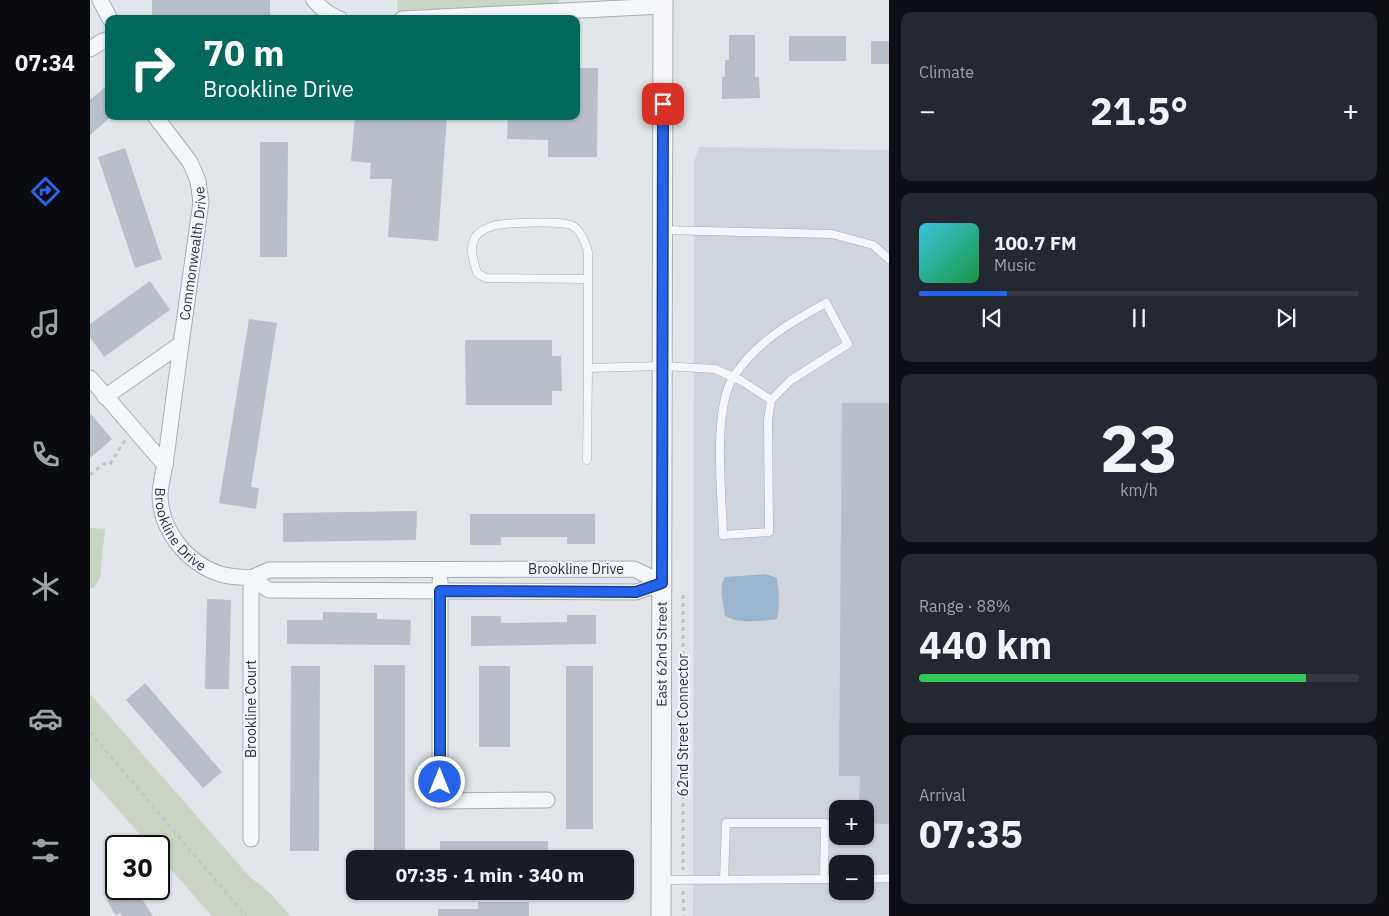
<!DOCTYPE html>
<html lang="en">
<head>
<meta charset="utf-8">
<style>
  :root { --surface:#171b24; --page:#242831; --text:#f1f3f6; --muted:#9ea1a6; --line:#363941; --accent:#2563eb }
  body { margin:0; font-family:"IBM Plex Sans",sans-serif; background:var(--page); color:var(--text); height:100vh; display:flex; flex-direction:column; font-size:19px; white-space:nowrap }
  * { box-sizing:border-box; margin:0 }
  p { font-size:16px; color:var(--muted) }
  .icon { flex:none; width:28px; height:28px; fill:none; stroke:currentColor; stroke-width:2; stroke-linecap:round; stroke-linejoin:round }
  .map { position:relative; flex:1; overflow:hidden }
  .panel { display:flex; flex-direction:column; gap:12px; padding:12px; background:#0d0f14; width:500px }
  .panel>* { flex:none }
  .hud { position:absolute; left:15px; top:15px; width:475px; height:105px; border-radius:10px; box-shadow:0 1px 4px #0004; background:#00695c; color:#fff; overflow:hidden }
  .controls { position:absolute; left:739px; top:800px; display:grid; gap:10px }
  .controls a { display:grid; place-items:center; width:45px; height:45px; border-radius:10px; background:var(--surface); box-shadow:0 1px 4px #0004; font-size:25px }
  .speed { position:absolute; left:15px; top:835px; display:flex; gap:10px; font-size:25px; font-weight:700; text-align:center }
  .speed>* { display:grid; place-content:center; width:65px; height:65px; border-radius:50%; background:var(--surface); box-shadow:0 1px 4px #0004; line-height:1 }
  .speed .limit { border:2px solid #111; border-radius:8px; background:#fff; color:#111 }
  .pin { position:absolute; display:grid; place-items:center; width:42px; height:42px; color:#fff; margin:-21px; border-radius:10px; box-shadow:0 2px 8px #0006 }
  .me { position:absolute; width:55px; margin:-28px; rotate:0deg; stroke-linejoin:round; filter:drop-shadow(0 0 4px #0008) }
  .turn { display:flex; align-items:center; gap:18px; height:105px; padding:0 15px; font-size:22px }
  .turn .icon { width:65px; height:65px; stroke-width:2.5 }
  .turn b { display:block; font-size:35px; line-height:42px }
  .big { font-size:38px; font-weight:800; line-height:1.1 }
  .panel .tile { flex:1; display:flex; flex-direction:column; justify-content:center; gap:8px; min-width:0; padding:0 18px; border-radius:10px; background:var(--page) }
  .panel .dial { align-items:center; gap:0 }
  .dial b { font-size:65px; line-height:1 }
  .song { display:flex; align-items:center; gap:15px }
  .cover { width:60px; height:60px; border-radius:8px; background:linear-gradient(135deg,hsl(190 70% 55%),hsl(140 70% 35%)) }
  .played { height:5px; border-radius:2px; background:linear-gradient(90deg,var(--accent) 20%,var(--line) 20%) }
  .keys { display:flex; justify-content:space-around; direction:ltr }
  .heat { display:flex; justify-content:space-between; align-items:center; font-size:28px; direction:ltr }
  .charge { height:8px; border-radius:4px; background:linear-gradient(90deg,#34c759 88%,var(--line) 0) }
  .trip { position:absolute; left:256px; top:850px; width:288px; height:50px; border-radius:10px; background:var(--surface); box-shadow:0 1px 4px #0004; font-weight:800; line-height:50px; text-align:center }
  main { display:flex; flex:1; min-height:0 }
  .dock { display:flex; flex-direction:column; width:90px; justify-content:space-around; align-items:center; background:#090b0e; color:var(--muted) }
  .dock .icon { width:35px; height:35px }
  .dock .active { color:var(--accent) }
  .dock b { font-size:22px; color:var(--text) }
  .map>svg:first-child { display:block }
  .built { fill:#cfd5dd; fill-rule:evenodd }
  .green { fill:#c8d5c2 }
  .water { fill:#9ab5cd }
  .building { fill:#b8bfc9 }
  .lines { fill:none; stroke-linecap:round; stroke-linejoin:round }
  .service-casing { stroke:#a6adb6; stroke-width:9 }
  .minor-casing { stroke:#a6adb6; stroke-width:17 }
  .tertiary-casing { stroke:#a6adb6; stroke-width:21 }
  .path { stroke:#c0c3ca; stroke-width:3; stroke-dasharray:4 4; stroke-linecap:butt }
  .service { stroke:#f5f6f9; stroke-width:8 }
  .minor { stroke:#f5f6f9; stroke-width:15 }
  .tertiary { stroke:#f5f6f9; stroke-width:19 }
  .route-casing { stroke:#184099; stroke-width:12 }
  .route { stroke:#2563eb; stroke-width:9 }
  .labels { text-anchor:middle; dominant-baseline:central; stroke-width:4.5; stroke-linejoin:round; paint-order:stroke }
  .street-label { font-size:14px; fill:#283344; stroke:#f1f4f8 }
</style>
</head>
<body>
<main>
<nav class="dock">
<b>07:34</b>
<svg class="icon active" aria-label="directions" viewBox="0 0 24 24"><path d="M12 3l9 9-9 9-9-9zM9 14v-3h6M13 9l2 2-2 2"/></svg>
<svg class="icon" aria-label="music" viewBox="0 0 24 24"><path d="M9 18V5l10-2v13"/><circle cx="6" cy="18" r="3"/><circle cx="16" cy="16" r="3"/></svg>
<svg class="icon" aria-label="phone" viewBox="0 0 24 24"><path d="M5 4h4l2 5-3 2q2 4 5 5l2-3 5 2v4C11 20 4 13 5 4z"/></svg>
<svg class="icon" aria-label="climate" viewBox="0 0 24 24"><path d="M12 3v18M4 7l16 10M4 17L20 7"/></svg>
<svg class="icon" aria-label="car" viewBox="0 0 24 24"><path d="M5 17H2v-5l4-1 3-4h7l3 4 3 1v5h-3M9 17h6M6 11h13"/><circle cx="7" cy="17" r="2"/><circle cx="17" cy="17" r="2"/></svg>
<svg class="icon" aria-label="filters" viewBox="0 0 24 24"><path d="M4 7h16M4 17h16"/><circle cx="9" cy="7" r="2"/><circle cx="15" cy="17" r="2"/></svg>
</nav>
<div class="map">
<svg width="799" height="916" viewBox="0 0 799 916">
  <rect width="100%" height="100%" fill="#e2e6eb"/>
  <path class="built" d="M609,147L799,150V916H603L604,162ZM748,809H775V836H748ZM748,864H775V891H748Z"/>
  <path class="green" d="M307,0H469L464,19H308Z
    M0,528L15,529L10,578L4,588H0Z
    M0,694L159,876L181,894L200,916H122L69,856V846H60L0,778Z"/>
  <path class="water" d="M676,574L687,578C689,592 690,605 687,619C672,621 649,624 635,616C634,604 628,587 635,577Z"/>
  <path class="building" d="M62,0H180V19H62Z
    M639,35H665V77H669L670,98L632,99V77H635V60H639Z
    M699,36H756V61H699Z
    M781,41H799V64H781Z
    M486,68H508L507,157H458V140L417,139L418,116H486Z
    M14,88L19,94V116H22L0,135V100Z
    M265,116H357L348,241L298,237L302,179H280L281,163L261,161Z
    M170,142H198L197,257H170Z
    M35,148L72,259L45,268L8,157Z
    M60,281L80,310L14,357L0,337V324Z
    M159,319L187,323L161,487L169,488L166,509L129,503Z
    M375,340H462V356H471L472,391H462V405H376Z
    M752,403H799V824L775,823V809H769L770,776H749Z
    M0,413L22,439L0,458Z
    M327,511L326,540L193,542V513Z
    M380,514H505V544H477V537H411V545H380Z
    M117,599L141,600L139,689H115Z
    M233,612L287,613V619L321,620L320,645L197,644V620H233Z
    M477,615H506V644L381,646V616H411V623L477,622Z
    M284,665H315V851H284Z
    M201,666H230L229,851H200Z
    M389,666H420V747H389Z
    M476,666H503V829H476Z
    M55,683L132,772L113,788L36,700Z
    M350,841H458V859H350Z
    M26,870V889H48L46,890L63,916H32L30,913L26,916L17,901L22,897L24,900L32,894L30,890L25,893L15,877Z
    M388,902H439V916H348V909H388Z"/>
  <g class="lines">
    <defs>
      <path id="service" d="M573,230L742,234L783,245L799,259
        M498,279L396,278L387,273C384,261 378,248 386,236C391,230 399,227 406,225C418,223 474,220 483,226C492,232 495,242 498,252V368L573,366L625,369L652,381L681,400L678,420L679,532L633,535C632,495 622,408 644,376C666,342 701,322 736,303L758,344L701,380L681,400
        M497,460L498,368
        M775,879L799,878
        M571,880L748,879
        M634,880L636,823H735L734,879"/>
      <g id="minor">
        <path d="M10,0L20,19"/>
        <path d="M224,0C231,9 239,15 250,19"/>
        <path d="M312,19L573,6"/>
        <path d="M0,49L13,41L19,39"/>
        <path id="s1" d="M0,378L75,465C73,475 70,486 70,496C71,531 97,563 130,574C140,577 151,577 161,578V839"/>
        <path id="s2" d="M15,397L91,344L111,202L108,181L100,162L65,116"/>
        <path d="M75,465L91,344"/>
        <path d="M544,569L573,583L546,592L179,590L161,578L179,570Z"/>
        <path d="M350,581V801L457,800"/>
      </g>
      <g id="tertiary">
        <path id="s3" d="M571,916L573,0"/>
      </g>
    </defs>
    <use href="#service" class="service-casing"/>
    <use href="#minor" class="minor-casing"/>
    <use href="#tertiary" class="tertiary-casing"/>
    <path class="path" d="M0,475L13,464H20L35,440
      M593,595V870
      M0,732L156,916
      M593,891L594,916"/>
    <use href="#service" class="service"/>
    <use href="#minor" class="minor"/>
    <use href="#tertiary" class="tertiary"/>
  </g>
  <g class="lines">
    <defs>
      <path id="route" d="M350,782V591L546,592L572,583L573,104"/>
    </defs>
    <use href="#route" class="route-casing"/>
    <use href="#route" class="route"/>
  </g>
  <g class="labels">
    <g class="street-label">
      <text stroke="none"><textPath href="#s2" startOffset="184">Commonwealth Drive</textPath></text>
      <text stroke="none"><textPath href="#s1" startOffset="186">Brookline Drive</textPath></text>
      <text x="486" y="569">Brookline Drive</text>
      <text stroke="none"><textPath href="#s3" startOffset="262">East 62nd Street</textPath></text>
      <text transform="translate(161 709) rotate(-90)">Brookline Court</text>
      <text transform="translate(593 725) rotate(-90)">62nd Street Connector</text>
    </g>
  </g>
</svg>
<div class="controls">
<a>+</a>
<a>−</a>
</div>
<div class="speed"><div class="limit">30</div></div>
<div class="pin" style="left:573px;top:104px;background:#d93025"><svg class="icon" aria-label="arrive" viewBox="0 0 24 24"><path d="M6 21V4h12l-3 4 3 4H6"/></svg></div>
<svg class="me" style="left:350px;top:782px" viewBox="-20 -20 40 40"><circle r="17" fill="#2563eb" stroke="#fff" stroke-width="3"/><path d="M0-11L8 9 0 5-8 9z" fill="#fff"/></svg>
<div class="trip">07:35 · 1 min · 340 m</div>
<div class="hud">
<div class="turn"><svg class="icon" aria-label="right" viewBox="0 0 24 24"><path d="M7 20v-9h11M14 6l5 5-5 5"/></svg><div><b>70 m</b>Brookline Drive</div></div>
</div>
</div>
<section class="panel">
<div class="tile"><p>Climate</p>
<div class="heat"><a>−</a><b class="big">21.5°</b><a>+</a></div>
</div>
<div class="tile">
<div class="song"><i class="cover"></i><div><b>100.7 FM</b><p>Music</p></div></div>
<div class="played"></div>
<div class="keys"><svg class="icon" aria-label="previous" viewBox="0 0 24 24"><path d="M18 5L8 12l10 7zM5 5v14"/></svg><svg class="icon" aria-label="pause" viewBox="0 0 24 24"><path d="M8 5v14M16 5v14"/></svg><svg class="icon" aria-label="next" viewBox="0 0 24 24"><path d="M6 5l10 7-10 7zM19 5v14"/></svg></div>
</div>
<div class="tile dial"><b>23</b><p>km/h</p></div>
<div class="tile"><p>Range · 88%</p><b class="big">440 km</b><div class="charge"></div></div>
<div class="tile"><p>Arrival</p><b class="big">07:35</b></div>
</section>
</main>
</body>
</html>
